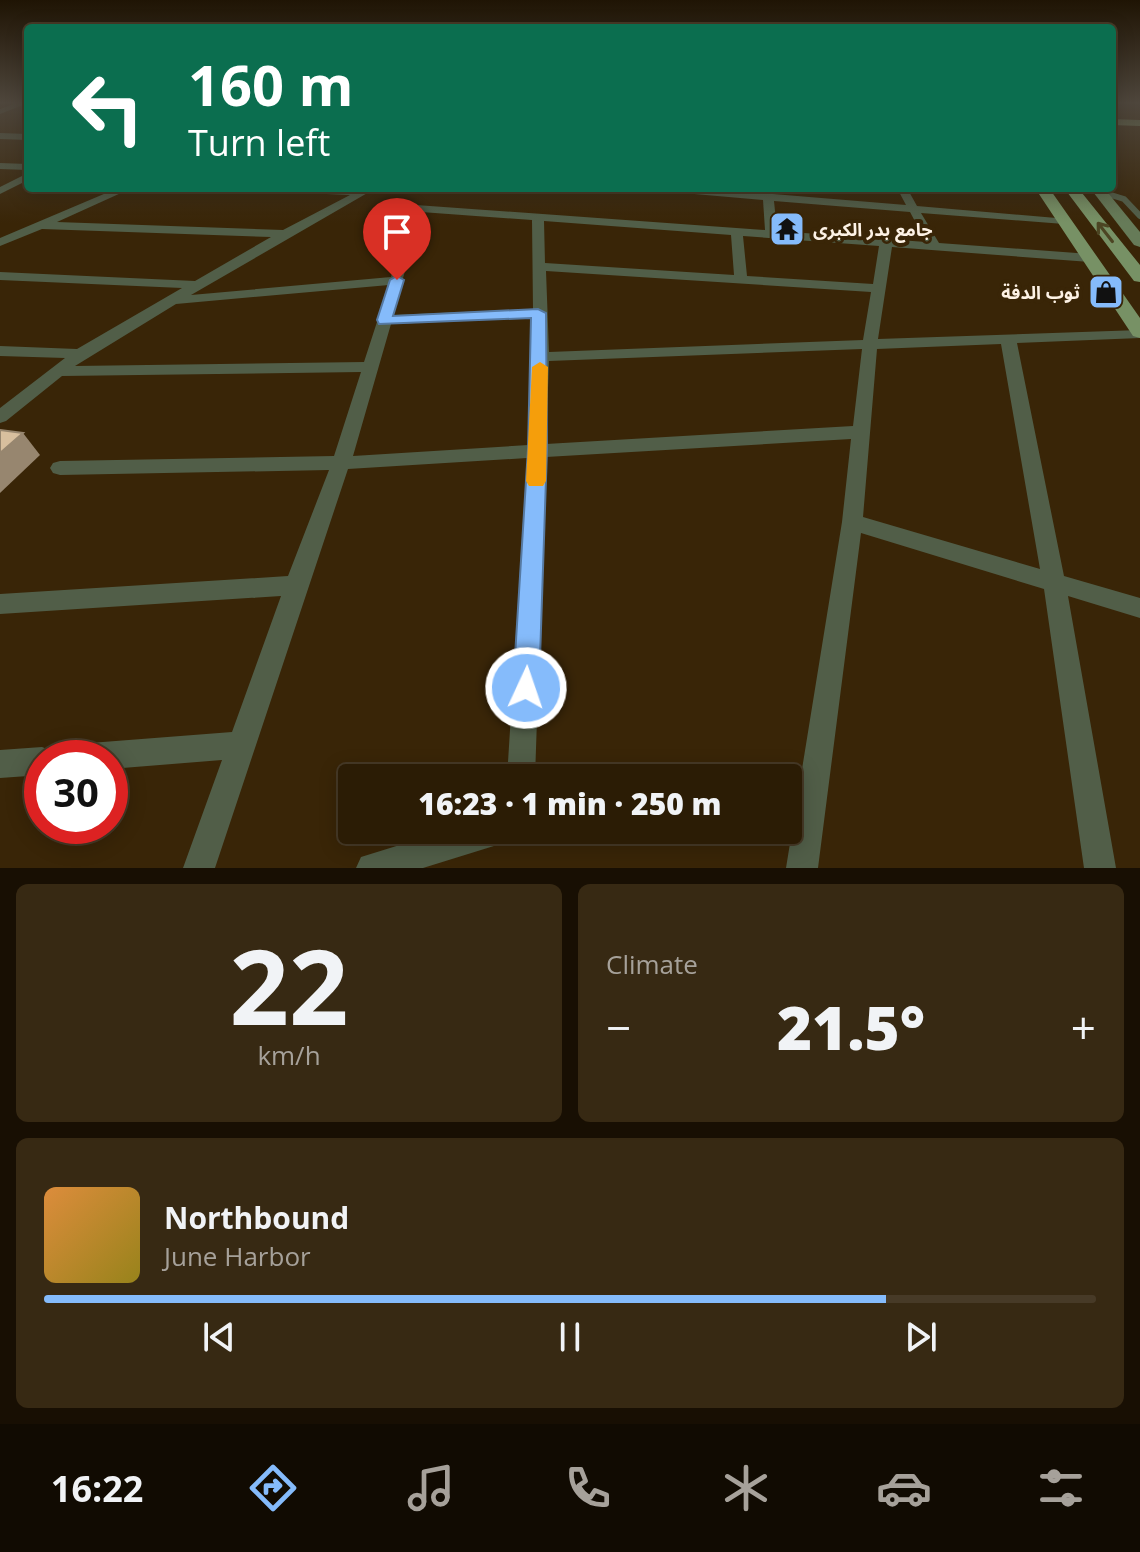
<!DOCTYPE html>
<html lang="en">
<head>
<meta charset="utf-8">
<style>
  :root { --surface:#2b1c05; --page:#372913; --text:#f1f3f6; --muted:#a6a19a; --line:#473a27; --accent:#85bbfb }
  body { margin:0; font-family:"Open Sans","Noto Sans Arabic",sans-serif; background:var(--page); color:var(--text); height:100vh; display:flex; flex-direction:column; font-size:30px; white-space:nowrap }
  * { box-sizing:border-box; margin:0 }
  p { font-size:26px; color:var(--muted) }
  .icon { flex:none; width:44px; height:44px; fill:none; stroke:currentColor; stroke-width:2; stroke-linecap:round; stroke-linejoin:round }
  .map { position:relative; height:868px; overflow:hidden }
  .sheet { display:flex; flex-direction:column; gap:16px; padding:16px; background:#180f03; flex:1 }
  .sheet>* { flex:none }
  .banner { position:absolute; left:24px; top:24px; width:1092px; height:168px; border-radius:8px; box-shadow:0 4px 20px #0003,0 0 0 2px var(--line); background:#0b6e4f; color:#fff; overflow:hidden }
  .speed { position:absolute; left:24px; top:740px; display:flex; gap:16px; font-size:40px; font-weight:700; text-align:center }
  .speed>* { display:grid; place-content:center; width:104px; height:104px; border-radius:50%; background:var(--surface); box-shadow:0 4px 20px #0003,0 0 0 2px var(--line); line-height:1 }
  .speed .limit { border:12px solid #d22; background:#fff; color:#111 }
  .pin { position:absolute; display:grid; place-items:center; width:68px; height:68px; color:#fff; margin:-82px -34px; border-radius:50% 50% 50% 0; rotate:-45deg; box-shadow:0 0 8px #0007 }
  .pin .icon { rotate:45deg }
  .me { position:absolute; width:88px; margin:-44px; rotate:3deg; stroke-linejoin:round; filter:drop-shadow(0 0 6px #0008) }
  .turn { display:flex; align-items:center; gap:28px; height:168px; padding:0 32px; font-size:36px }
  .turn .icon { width:104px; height:104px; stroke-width:2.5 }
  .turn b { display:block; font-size:56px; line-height:68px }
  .big { font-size:60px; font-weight:800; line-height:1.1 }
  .sheet .tile { flex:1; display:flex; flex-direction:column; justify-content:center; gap:12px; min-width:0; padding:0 28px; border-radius:12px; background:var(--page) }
  .sheet .dial { align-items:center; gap:0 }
  .dial b { font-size:104px; line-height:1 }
  .song { display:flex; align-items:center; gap:24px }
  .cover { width:96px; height:96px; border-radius:12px; background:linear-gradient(135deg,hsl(30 70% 55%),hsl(50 70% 35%)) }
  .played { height:8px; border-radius:4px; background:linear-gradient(90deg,var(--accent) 80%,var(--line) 80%) }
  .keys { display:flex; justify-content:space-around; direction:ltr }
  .heat { display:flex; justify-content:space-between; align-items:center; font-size:44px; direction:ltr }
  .sheet .tiles { flex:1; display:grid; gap:16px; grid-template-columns:1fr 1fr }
  .tile:last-child { grid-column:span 2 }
  .trip { position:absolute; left:338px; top:764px; width:464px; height:80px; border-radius:8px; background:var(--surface); box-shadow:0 4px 20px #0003,0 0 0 2px var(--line); font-weight:800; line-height:80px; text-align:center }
  .menu { display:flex; height:128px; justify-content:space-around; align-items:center; background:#110b02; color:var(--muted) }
  .menu .icon { width:56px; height:56px }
  .menu .current { color:var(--accent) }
  .menu b { font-size:36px; color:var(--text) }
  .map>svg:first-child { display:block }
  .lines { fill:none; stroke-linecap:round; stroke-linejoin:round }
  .lane { stroke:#515e48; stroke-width:6 }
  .street { fill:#515e48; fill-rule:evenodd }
  .secondary { fill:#667b58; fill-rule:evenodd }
  .primary { fill:#779165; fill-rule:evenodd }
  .shaded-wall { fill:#97866f }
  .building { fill:#d8bf9e; stroke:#97866f; stroke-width:2 }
  .oneway { stroke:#4c4523 }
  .route { fill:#85bbfb; stroke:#567aa3; stroke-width:2 }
  .slow { fill:#f59e0b }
  .labels { text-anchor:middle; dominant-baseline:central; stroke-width:8; stroke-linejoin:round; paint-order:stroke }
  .far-poi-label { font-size:18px; font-weight:bold; fill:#fdf2e5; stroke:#392507; text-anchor:start }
</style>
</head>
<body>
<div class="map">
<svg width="1140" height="868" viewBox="0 0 1140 868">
  <rect width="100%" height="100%" fill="#392507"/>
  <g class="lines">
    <path class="lane" d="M1101,192L1124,199L1140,216"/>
    <path class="street" d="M19,102L28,103L0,114V109Z
      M0,133L28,134V140L0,139Z
      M0,163L28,164V170L0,169Z
      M28,173V180L0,194V187Z
      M118,188H132L57,222L283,230L350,195L254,191L249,188H376L191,295L391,277L410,208L416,205L765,230L763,200L660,191L655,188L762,193V188H772L773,194L906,205L897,188H907L917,206L1068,219V223L1064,224L921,213L939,243L1090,254L1096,258L1090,262L892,247L878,339L1140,330V338L1017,343L1064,576L1140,598V618L1068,596L1116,868H1084L1044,589L861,533L818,868H786L842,522L851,439L546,457L535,778H507L527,458L348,469L215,868H183L222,760L110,769V758H63L67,748L77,744L232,732L281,596L0,614V594L288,576L329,470L60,475L53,473L50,468L53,463L60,461L334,456L361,372L62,376L6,421L0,423V408L65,358L0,356V346L77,349L182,288L0,280V272L195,281L271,237L42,229L0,246V238ZM774,201L910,212L926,242L777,231ZM421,212L532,220L533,309L393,315ZM544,221L731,235L734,275L545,263ZM743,236L879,246L873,284L747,276ZM546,271L871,292L863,340L549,352ZM389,285L364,362L75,366L176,304ZM533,318L528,445L353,456L391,324ZM1001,344L1040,569L863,517L877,349ZM862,349L853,426L546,444L549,361Z
      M42,747L52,751L55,758H42V775L0,778V750Z
      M448,830H514L510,841L423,868H356L361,857Z"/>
    <path class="secondary" d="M1090,188H1104L1140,232V247L1134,245Z"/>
    <path class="primary" d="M1112,119L1140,120V126L1112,125Z
      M1035,188H1049L1140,318V338L1133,336Z
      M1064,188H1078L1140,265V282L1134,281Z"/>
  </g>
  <path class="shaded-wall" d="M23,433L40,455L0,493V453Z"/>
  <path class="building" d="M0,430L23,433L0,453Z"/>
  <defs><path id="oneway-shaft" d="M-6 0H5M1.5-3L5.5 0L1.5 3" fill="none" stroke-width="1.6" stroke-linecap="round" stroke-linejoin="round" transform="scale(2)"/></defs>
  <use class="oneway" href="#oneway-shaft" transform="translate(1105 232) rotate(-128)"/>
  <linearGradient id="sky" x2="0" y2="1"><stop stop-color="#1f1404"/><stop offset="0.46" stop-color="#4e463c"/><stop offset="1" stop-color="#4e463c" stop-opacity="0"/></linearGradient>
  <rect width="1140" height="223" fill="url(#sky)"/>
  <path class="route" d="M397,276L404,280L393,316L538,309L546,313L547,449L539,688L535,697L526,701L517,697L513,688L528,449L531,318L379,324L377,320L390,280Z"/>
  <path class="slow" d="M540,362L548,367L546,481L543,486H529L526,481L532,367Z"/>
  <defs>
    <symbol id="temple-square" viewBox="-11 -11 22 22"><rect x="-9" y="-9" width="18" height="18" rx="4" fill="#85bbfb" stroke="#392507"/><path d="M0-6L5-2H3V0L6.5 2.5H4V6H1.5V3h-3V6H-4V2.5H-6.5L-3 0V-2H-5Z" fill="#111"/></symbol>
    <symbol id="shop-square" viewBox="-11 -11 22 22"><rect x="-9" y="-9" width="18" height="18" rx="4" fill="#85bbfb" stroke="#392507"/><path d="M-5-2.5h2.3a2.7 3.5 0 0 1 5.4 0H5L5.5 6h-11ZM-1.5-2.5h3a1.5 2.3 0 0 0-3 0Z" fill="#111"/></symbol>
  </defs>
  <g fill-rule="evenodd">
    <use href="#temple-square" x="767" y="209" width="40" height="40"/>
    <use href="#shop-square" x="1086" y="272" width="40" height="40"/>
  </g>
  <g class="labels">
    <g class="far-poi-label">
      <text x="813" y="229">جامع بدر الكبرى</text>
      <text x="1080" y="292" text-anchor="end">ثوب الدفة</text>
    </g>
  </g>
</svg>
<div class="speed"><div class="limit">30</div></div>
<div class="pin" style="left:397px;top:280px;background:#d93025"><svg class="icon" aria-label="arrive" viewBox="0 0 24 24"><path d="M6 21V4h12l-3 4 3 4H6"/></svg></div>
<svg class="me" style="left:526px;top:688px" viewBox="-20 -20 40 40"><circle r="17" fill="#85bbfb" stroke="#fff" stroke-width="3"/><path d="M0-11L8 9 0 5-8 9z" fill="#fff"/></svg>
<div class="trip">16:23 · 1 min · 250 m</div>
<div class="banner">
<div class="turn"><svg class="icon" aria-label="left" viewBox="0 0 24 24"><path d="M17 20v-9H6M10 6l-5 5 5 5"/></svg><div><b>160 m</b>Turn left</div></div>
</div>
</div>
<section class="sheet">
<div class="tiles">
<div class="tile dial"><b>22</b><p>km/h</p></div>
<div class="tile"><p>Climate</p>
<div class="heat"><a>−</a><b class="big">21.5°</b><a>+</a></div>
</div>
<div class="tile">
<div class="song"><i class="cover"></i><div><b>Northbound</b><p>June Harbor</p></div></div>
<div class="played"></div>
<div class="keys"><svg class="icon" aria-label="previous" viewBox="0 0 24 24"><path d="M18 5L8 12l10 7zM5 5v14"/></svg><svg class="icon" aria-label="pause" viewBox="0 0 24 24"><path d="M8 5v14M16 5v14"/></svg><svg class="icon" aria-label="next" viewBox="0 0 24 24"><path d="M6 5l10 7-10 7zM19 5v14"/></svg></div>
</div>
</div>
</section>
<nav class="menu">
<b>16:22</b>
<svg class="icon current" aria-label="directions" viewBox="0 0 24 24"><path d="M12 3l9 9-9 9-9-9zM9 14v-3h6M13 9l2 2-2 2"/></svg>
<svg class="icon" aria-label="music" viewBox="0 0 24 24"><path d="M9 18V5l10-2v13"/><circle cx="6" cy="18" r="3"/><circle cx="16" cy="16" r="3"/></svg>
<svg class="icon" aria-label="phone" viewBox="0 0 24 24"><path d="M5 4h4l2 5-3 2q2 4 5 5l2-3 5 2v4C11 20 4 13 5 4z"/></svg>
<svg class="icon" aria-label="climate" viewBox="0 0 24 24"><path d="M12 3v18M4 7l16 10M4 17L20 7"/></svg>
<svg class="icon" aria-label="car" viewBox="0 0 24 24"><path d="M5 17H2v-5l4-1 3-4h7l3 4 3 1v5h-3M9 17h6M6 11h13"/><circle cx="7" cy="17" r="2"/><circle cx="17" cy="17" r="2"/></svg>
<svg class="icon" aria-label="filters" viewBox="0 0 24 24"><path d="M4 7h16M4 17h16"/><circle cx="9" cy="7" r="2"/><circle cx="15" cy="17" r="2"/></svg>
</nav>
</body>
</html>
